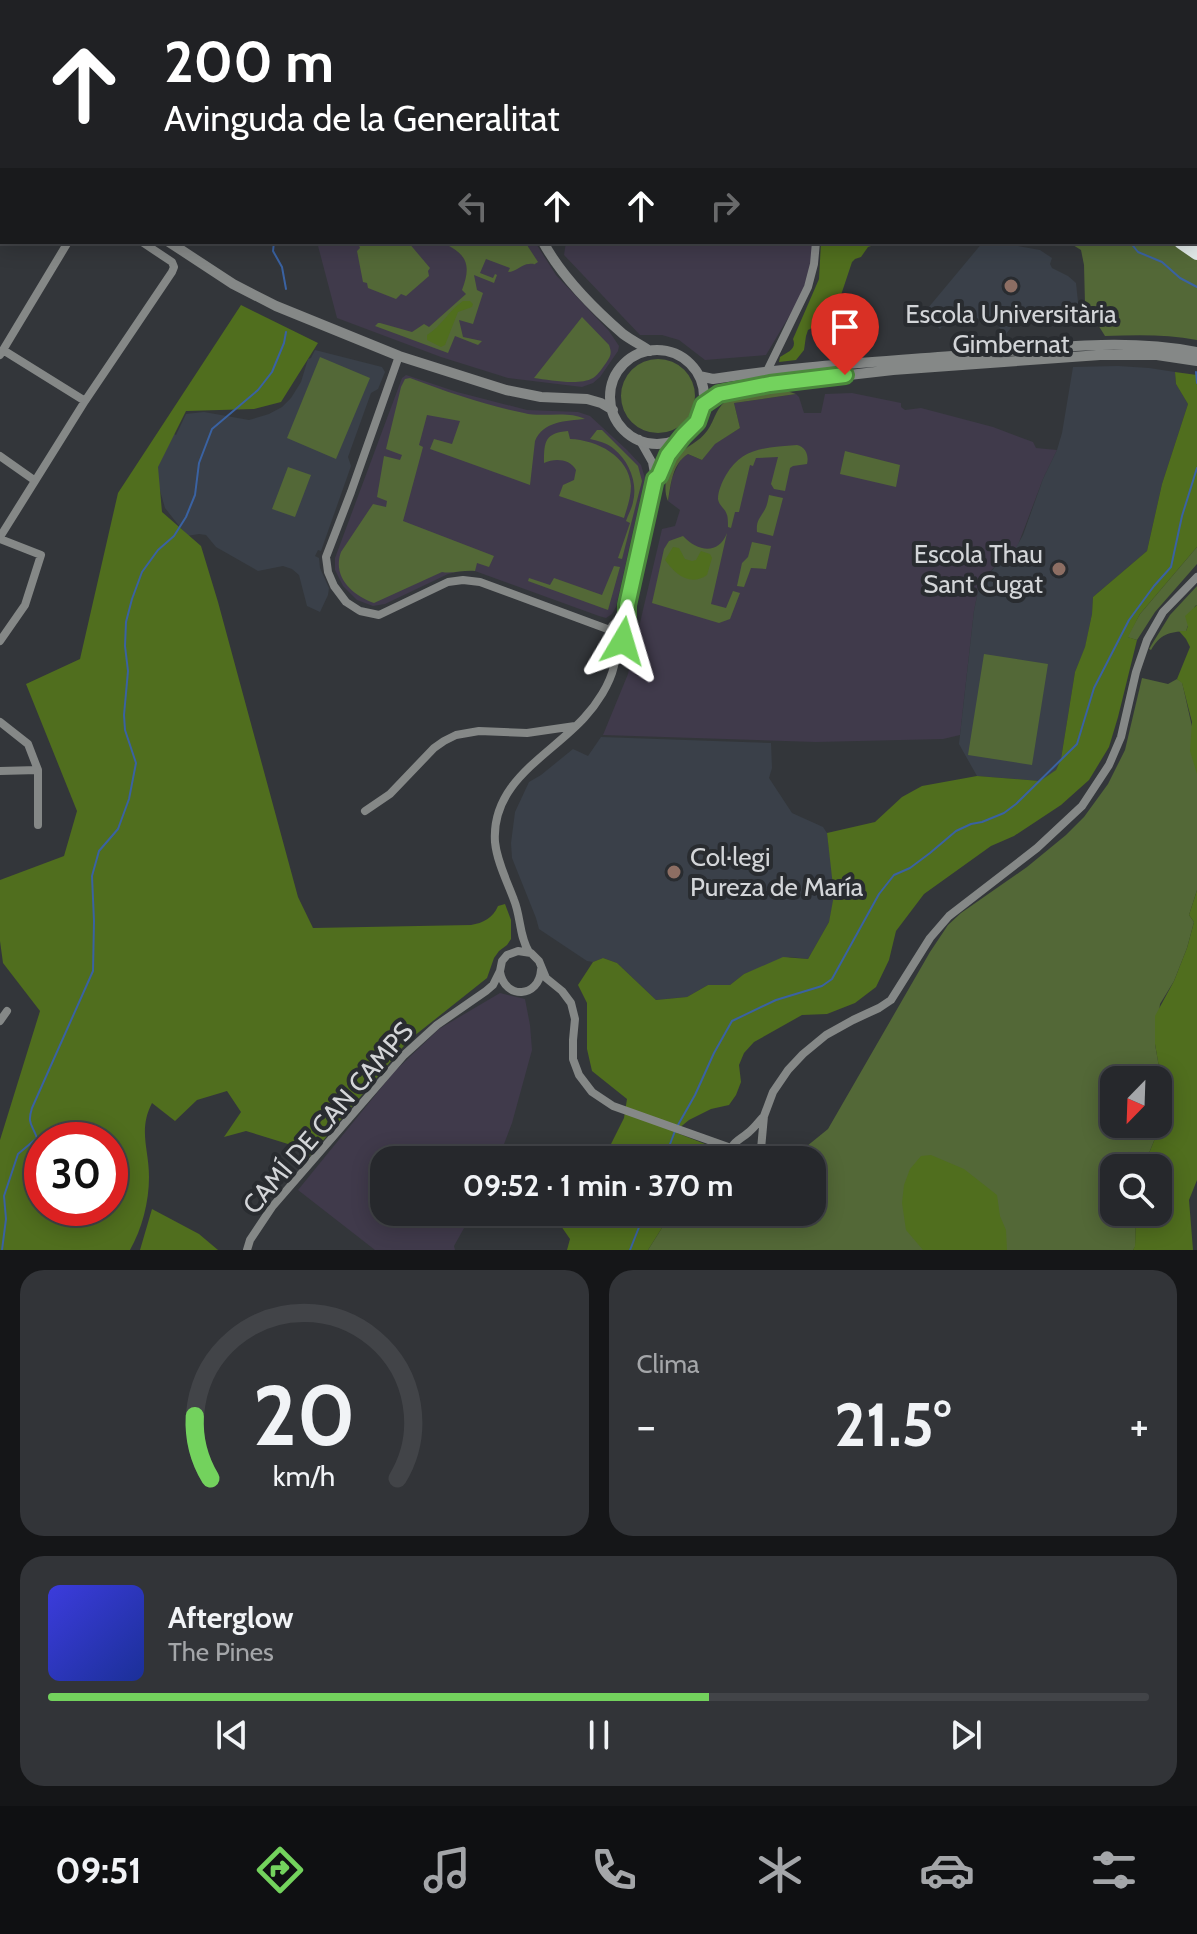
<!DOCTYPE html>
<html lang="es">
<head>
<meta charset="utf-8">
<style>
  :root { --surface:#26282c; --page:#323438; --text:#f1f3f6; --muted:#a4a6a9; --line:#424448; --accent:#73d25d }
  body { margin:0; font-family:Cabin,sans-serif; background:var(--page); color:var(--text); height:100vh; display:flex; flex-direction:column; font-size:30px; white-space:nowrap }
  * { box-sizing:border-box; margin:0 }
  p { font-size:26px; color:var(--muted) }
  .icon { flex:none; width:44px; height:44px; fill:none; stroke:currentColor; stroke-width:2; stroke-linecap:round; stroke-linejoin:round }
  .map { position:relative; height:1250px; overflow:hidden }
  .details { display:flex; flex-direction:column; gap:20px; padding:20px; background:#151618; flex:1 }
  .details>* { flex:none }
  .hud { position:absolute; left:0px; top:0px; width:1198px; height:244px; box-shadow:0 4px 20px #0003,0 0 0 2px var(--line); background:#202124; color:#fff; overflow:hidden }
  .needle { width:52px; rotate:203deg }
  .buttons { position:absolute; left:1100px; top:1066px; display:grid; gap:16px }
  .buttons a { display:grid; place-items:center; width:72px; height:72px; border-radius:16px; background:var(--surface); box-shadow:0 4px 20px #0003,0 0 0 2px var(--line); font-size:40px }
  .speed { position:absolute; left:24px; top:1122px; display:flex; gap:16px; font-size:40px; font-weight:700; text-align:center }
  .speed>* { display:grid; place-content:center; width:104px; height:104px; border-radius:50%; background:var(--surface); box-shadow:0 4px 20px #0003,0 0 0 2px var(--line); line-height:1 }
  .speed .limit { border:12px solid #d22; background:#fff; color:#111 }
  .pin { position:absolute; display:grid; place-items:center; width:68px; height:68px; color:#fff; margin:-82px -34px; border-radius:50% 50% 50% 0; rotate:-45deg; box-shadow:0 0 8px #0007 }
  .pin .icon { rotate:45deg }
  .me { position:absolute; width:88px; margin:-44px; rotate:7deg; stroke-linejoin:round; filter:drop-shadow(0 0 6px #0008) }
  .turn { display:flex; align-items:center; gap:28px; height:168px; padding:0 32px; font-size:36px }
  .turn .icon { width:104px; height:104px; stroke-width:2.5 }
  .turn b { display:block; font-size:56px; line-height:68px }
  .lanes { display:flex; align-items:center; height:76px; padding:0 32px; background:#0003; justify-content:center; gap:40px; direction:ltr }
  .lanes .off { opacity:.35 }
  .big { font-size:60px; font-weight:700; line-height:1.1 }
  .details .widget { flex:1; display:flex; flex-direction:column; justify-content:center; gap:12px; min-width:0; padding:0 28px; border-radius:24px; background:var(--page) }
  .details .dial { align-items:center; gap:0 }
  .dial svg { height:208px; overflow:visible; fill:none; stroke:var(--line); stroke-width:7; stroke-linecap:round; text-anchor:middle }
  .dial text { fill:var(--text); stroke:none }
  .song { display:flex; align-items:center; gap:24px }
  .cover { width:96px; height:96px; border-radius:12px; background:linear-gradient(135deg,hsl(240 70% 55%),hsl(230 70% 35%)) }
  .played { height:8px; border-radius:4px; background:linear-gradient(90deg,var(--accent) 60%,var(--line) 60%) }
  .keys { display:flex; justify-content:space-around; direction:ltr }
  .heat { display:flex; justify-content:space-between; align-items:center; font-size:44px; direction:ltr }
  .details .tiles { flex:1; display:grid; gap:20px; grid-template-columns:1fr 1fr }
  .widget:last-child { grid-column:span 2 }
  .trip { position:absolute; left:370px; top:1146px; width:456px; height:80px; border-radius:24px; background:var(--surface); box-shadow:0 4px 20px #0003,0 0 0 2px var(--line); font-weight:700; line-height:80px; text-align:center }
  .tab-bar { display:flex; height:128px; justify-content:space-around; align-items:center; background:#0f1012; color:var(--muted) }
  .tab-bar .icon { width:56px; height:56px }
  .tab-bar .active { color:var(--accent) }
  .tab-bar b { font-size:36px; color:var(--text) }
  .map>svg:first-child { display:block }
  .commercial { fill:#403a4b }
  .built { fill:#3a4049 }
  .green { fill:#536837 }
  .forest { fill:#506e1e; fill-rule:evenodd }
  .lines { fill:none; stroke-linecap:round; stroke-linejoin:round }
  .stream { stroke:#3a62a2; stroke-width:2 }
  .minor { stroke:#858887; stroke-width:8 }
  .tertiary { stroke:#858887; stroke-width:10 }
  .trunk { stroke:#e2eae9; stroke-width:14 }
  .motorway { stroke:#f2faf9; stroke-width:16 }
  .rail { stroke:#b0b2b5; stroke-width:2 }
  .route-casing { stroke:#4b883c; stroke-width:20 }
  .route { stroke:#73d25d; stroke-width:14 }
  .education-dot { fill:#8d6e63; stroke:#292c30; stroke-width:3 }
  .labels { text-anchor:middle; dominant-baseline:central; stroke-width:8; stroke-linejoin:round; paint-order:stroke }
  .poi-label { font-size:26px; fill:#d3d5d8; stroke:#292c30 }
  .street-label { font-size:26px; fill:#d3d5d8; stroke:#292c30 }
</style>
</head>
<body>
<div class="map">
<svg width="1197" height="1250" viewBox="0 0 1197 1250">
  <rect width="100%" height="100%" fill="#33363a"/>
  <path class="commercial" d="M317,242H535L556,275L609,331L619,346L618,351L600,377L593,383L582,387L508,378L441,357L337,318Z
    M566,242H819L810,274L800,298L766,355L705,360L679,340L662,335H640L564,255Z
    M406,375L457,392L527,410L578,412L590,416L627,450L641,465L645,478L616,607L612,614L606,618L599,616L475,571L465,570L448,574L385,604L373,606L357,600L343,586L335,570V558L402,378Z
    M852,393L901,403V407L905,410L921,408L993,427L1033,442L1036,448L1057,450L1043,479L1018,545L1013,553L999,562L987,575L979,586L974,611L960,735L943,739L816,742L603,735L628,674L662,529L675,526L680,510L668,501L672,478L681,459L688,454L702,460L714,444L740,428L734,403L796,394L799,397L804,413H821L825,394Z
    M500,993L525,999L530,1025L532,1050L512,1123L498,1160H384V1212H473L454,1246L455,1250H375L298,1190L394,1072L439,1029Z"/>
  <path class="built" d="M983,242H1013L1018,246L1040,250L1052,258L1050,264L1052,268L1068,276L1076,283L1079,311L1070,319L1061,312L1022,314L1006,334L989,318L947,321L940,329L923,314Z
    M315,350L382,367L385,372L378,389L371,393L348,457L351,466L321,551L318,550L315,556L319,558L320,568L329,588L328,595L320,612L307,606L299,575L292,569L283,566L258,571L216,547L206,535L199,534L187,536L165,508L159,487L156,453L167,430L176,435L186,414L204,412L249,420L269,414L282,407L291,398L301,382L308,359L311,358Z
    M1118,366L1149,368L1175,372L1176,384L1188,404L1162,484L1147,551L1093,597L1092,614L1085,648L1075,672L1061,759L1056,770L1049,777L1040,781L977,776L959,744L974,611L979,586L999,562L1013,553L1023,535L1043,479L1057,450L1062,433L1073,367Z
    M601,737L771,743L772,768L769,778L792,813L823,827L827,833L835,895L829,922L808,959L790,957L744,974L730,985H708L687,997L656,1000L617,963L603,958L593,962L587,961L539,929L536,918L512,858L511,843L515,812L529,782L541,775L573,749L588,756Z"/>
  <path class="green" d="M387,242H408L430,268L428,271L429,276L406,296L401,294L396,299L368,288L367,283L363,282L357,251L360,248L359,245Z
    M446,242H525L538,262C530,267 538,263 529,264C522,264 516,272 508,272L510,268L486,259L480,273L493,278L495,274L497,275L494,283L474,275L477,290L483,293L473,324L459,320L463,337L482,341L478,345L455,336L448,353L375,326L378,323H380L412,332L424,324L429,327L466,294L462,290C471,266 468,255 445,244Z
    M1068,242H1170L1197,260V340C1167,334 1136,335 1105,336L1085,304L1084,265L1081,250Z
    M582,317L609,345C612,353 611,356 606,363C602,368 599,374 593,378C579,386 550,380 534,378Z
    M320,357L370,378L336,459L287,438Z
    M621 396a37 37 0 1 1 74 0a37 37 0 1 1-74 0Z
    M410,378C447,392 485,405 524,413C543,418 567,410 585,419C566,421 543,421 535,441L530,485L430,449L434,439L452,444L460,421L427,415L419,445L423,447L403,521L494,556L489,567L477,563L475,571C463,570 452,574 442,572L374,603C352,595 332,577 341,552L373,504L386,507L387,501L377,497L384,456L400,460L402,455L386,449L401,387L405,379Z
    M781,389L796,394L734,403L740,428L715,444L702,460L688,454C672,464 671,484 668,501C662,488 667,466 678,455C687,446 699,442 707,431C716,419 716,404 732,398C747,391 766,392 781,389Z
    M597,430H602L638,466L642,481L622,559L618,558L630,523L626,521C628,515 632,508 633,502C638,483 629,461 614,449C608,443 598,441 590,439Z
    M568,431L570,439C597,440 629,456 631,486C631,497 627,508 624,518L559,496L563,485L574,480L576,470C570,459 555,458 544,463C544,441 545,433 568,431Z
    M797,445C806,447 809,456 807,464L793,466L790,468L785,491L774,489L771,484L778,457L756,458L753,466L750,465L739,512H735L731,528L728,527C728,525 728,517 727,515C725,508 719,506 718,499C718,491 722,482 726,475C743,446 767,448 797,445Z
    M845,451L900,465L896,487L840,474Z
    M288,467L311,475L295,517L272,509Z
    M769,495L783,498L773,536L757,532C756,522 759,519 764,511C767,507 768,500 769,495Z
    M727,533L711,604L726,608L733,591L740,593L730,619L719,623L652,603L664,549L669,541L683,536C697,551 718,556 727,533Z
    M752,542L771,546L766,569L751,568L744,587L737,586L742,563L748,557Z
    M1197,547V564L1155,612L1137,640L1127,637L1140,614Z
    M614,566L620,567L608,610L528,581L529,578L550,585L554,578L602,595Z
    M1197,586V605L1195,606L1186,631C1169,632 1160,634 1151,650L1149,649L1170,615Z
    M984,654L1048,664L1032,765L968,755Z
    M1142,678L1168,684L1177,679L1182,682L1197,749V890L1189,915L1194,922L1187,948L1174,981L1160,1004L1155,1044L1160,1073L1158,1122V1080H1114V1124H1158V1131L1143,1168H1114V1212H1136L1135,1247L1133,1250H648L672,1212H812V1160H773L796,1155L828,1129L930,952L948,925L961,913L1027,867L1066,835L1084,817L1108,784L1125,750Z"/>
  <path class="forest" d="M821,242H884L868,247L861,257L855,259L852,262L841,295L835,301L820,324L808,330L806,336L804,350L796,360L779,362L780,357C788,352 797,349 793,339L819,279Z
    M463,301H470L473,304L472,307L458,312L445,345L441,347L427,340V335C441,327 449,310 463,301Z
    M241,305L318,343L281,402L254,409L186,411L158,467L162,512L201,546L218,602L298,897L313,928L471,925C483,923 493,918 498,906L505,904L511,920V939L507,945L499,951L494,958L487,978L409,1040L309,1157L301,1148L246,1131L224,1137L241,1112L227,1091L197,1100L175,1121L152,1103C138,1130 149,1149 149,1177C149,1202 142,1229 130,1250H0V1140L40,1011L3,963L0,941V880L64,856L77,811L26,684L80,659L118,493ZM42,1140H110V1208H42Z
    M1175,372L1197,375V547L1140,614L1128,637L1137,640L1118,717L1109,747L1089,780L1061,805L1014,836L991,846L924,894L896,931L889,960L876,987L855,1003L827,1014L802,1015L754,1042L744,1053L739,1065L741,1082L736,1095L729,1105L711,1109L689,1120L678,1129L677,1133L718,1149L706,1160H603L624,1118L627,1099L592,1071L587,1049V1003L578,985L593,962L603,958L617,963L656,1000L687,997L708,985H730L744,974L783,957L808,959L829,922L834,895L827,833L875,822L902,797L922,786L977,776L1040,781L1056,770L1061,759L1075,672L1085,647L1092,614L1093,597L1147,551L1162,484L1188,404L1176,384Z
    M673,547L679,548L685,559L692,561L696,560L701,551L710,554L712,558L707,575C690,587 675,574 665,560Z
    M1197,605V774L1190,751L1192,722L1182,683L1177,679L1190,647L1186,639L1179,631H1186L1188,626L1185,616Z
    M1197,890V1180L1189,1200L1193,1250H1133L1135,1246L1136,1212H1158V1168H1143L1158,1131L1160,1073L1155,1044V1016L1174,981L1187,948L1194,922L1189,915Z
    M931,1155L964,1169L997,1195L1000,1216L1006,1230L1007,1250H923L906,1230L902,1203L904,1185L910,1169L921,1156Z
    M152,1209L199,1234L218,1250H140Z
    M579,1212L593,1218L594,1212H672L648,1250H567L570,1239L561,1226Z"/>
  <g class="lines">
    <path class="stream" d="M369,2L370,0
      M274,242L273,251L282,267L286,289
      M1130,242L1138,252L1162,262L1180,278L1197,287
      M1196,372L1197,383
      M678,1125L695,1095L714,1053L732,1021L776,1000L822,986L832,979L879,894L894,875L910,868L930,853L956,831L971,824L982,822L1004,813L1016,804L1077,744L1094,688L1129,620L1154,586L1171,567L1182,516L1197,468
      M664,1160L675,1131
      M2,1250L6,1219L4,1196L18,1154L37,1138C32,1124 27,1124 32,1108L93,971L94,921L92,876L99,851L118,829L129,799L136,763L125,730L124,715L128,671L125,646L126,622L132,599L142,572L158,550L174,536L186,517L195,495L199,463L212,429L258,390L272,372L284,343L286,332
      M630,1250L645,1212"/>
    <path class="minor" d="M3,350L85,401
      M0,355L68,242
      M399,356L351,492L326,557L328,572L334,586L346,602L360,611L379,615L448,582L463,580L480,582L610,630
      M767,371L808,287L814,264L816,242
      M0,456L34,480
      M655,479L659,476L668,455L683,436
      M0,537L85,401L172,272L174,267L172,262L142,242
      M0,539L41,555L25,605L0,641
      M611 630a8 8 0 1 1 16 0a8 8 0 1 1-16 0Z
      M625,625L627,605L655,479L652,462L639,439
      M0,722L28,744L38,770V825
      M0,771L38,770
      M365,811L390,794L434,748L444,741L456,735L479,731L527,733L575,726
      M529,952C519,936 521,917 514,900C507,881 497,862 495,842C491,782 549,756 584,718C597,704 610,684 614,666C615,662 615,658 616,654C618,648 622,643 623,637
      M500,972C505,1000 539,998 541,970
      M0,1021L7,1011
      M732,1160C728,1142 738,1142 749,1132C755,1127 759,1121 764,1116
      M760,1160L764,1116L773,1092L788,1070L803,1054L826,1035L853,1020L879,1008L891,1000L930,938L949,916L1037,848L1082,806L1109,765L1121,737L1136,672L1147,640L1163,612L1197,577
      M247,1250L250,1240L272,1207L404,1055L437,1025L486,991L493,985L500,971L502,961L507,955L518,951L531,953L539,961L546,978L562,991L571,1003L575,1019L573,1040V1059L579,1075L592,1092L613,1106L731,1148"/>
    <path class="tertiary" d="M114,2L115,0
      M514,2L515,0
      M169,242L233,284L276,306L399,356L506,390L541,397L587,399L601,403L613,410
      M543,242C562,277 593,308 623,334C631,340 641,345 650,351
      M610 397a47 47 0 1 1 94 0a47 47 0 1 1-94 0Z
      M699,376L713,379C797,366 880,362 964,355C1041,349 1120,337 1197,352
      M703,405L723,393L770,384L893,370L1100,355H1157L1197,361"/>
    <path class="trunk" d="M931,0L933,2
      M943,0L946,2
      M1048,0L1051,2
      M1084,0L1088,2
      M1196,52L1197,53
      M1196,114L1197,115
      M1196,189L1197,190
      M1181,242L1197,253"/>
    <path class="motorway" d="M978,0L980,2
      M1014,0L1017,2
      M1196,138L1197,139
      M1196,166L1197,167"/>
    <path class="rail" d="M851,2L855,0
      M0,116H2"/>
  </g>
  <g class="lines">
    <defs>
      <path id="route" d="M623,641L627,631V605L655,479L659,476L668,455L683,436L697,422L703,405L719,394L770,384L845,375"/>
    </defs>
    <use href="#route" class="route-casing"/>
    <use href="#route" class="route"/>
  </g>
  <g class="education-dot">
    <circle cx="1011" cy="286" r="8"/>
    <circle cx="1059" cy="569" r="8"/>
    <circle cx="674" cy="872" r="8"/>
  </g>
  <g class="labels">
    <g class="poi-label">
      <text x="1011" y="314">Escola Universitària<tspan x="1011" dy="30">Gimbernat</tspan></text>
      <text x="1043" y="554" text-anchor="end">Escola Thau<tspan x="1043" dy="30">Sant Cugat</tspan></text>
      <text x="690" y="857" text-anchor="start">Col·legi<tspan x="690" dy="30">Pureza de María</tspan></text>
    </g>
    <g class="street-label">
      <text transform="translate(328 1118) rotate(-49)">CAMÍ DE CAN CAMPS</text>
    </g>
  </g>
</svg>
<div class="buttons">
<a><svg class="needle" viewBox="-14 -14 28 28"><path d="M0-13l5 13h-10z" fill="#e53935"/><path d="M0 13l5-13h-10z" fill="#a4a6a9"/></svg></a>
<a><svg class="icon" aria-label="search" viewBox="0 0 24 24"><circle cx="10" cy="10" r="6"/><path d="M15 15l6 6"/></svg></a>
</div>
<div class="speed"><div class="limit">30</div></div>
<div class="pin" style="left:845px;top:375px;background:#d93025"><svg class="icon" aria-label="arrive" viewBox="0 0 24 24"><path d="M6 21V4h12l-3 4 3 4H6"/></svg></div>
<svg class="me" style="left:623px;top:641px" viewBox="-20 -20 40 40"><path d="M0-17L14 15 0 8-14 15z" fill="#73d25d" stroke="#fff" stroke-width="4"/></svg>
<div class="trip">09:52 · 1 min · 370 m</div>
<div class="hud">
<div class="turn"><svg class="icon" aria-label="ahead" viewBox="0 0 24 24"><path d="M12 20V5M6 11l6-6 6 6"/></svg><div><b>200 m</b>Avinguda de la Generalitat</div></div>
<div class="lanes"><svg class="icon off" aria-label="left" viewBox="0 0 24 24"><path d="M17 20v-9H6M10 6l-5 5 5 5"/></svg><svg class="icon" aria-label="ahead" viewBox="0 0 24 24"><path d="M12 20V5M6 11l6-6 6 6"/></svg><svg class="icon" aria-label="ahead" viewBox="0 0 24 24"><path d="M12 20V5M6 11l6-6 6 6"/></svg><svg class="icon off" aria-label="right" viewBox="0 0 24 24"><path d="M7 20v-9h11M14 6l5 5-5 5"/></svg></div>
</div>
</div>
<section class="details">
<div class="tiles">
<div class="widget dial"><svg viewBox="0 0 100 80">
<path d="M14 69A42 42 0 1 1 86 69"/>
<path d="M14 69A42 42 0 0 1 8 45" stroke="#73d25d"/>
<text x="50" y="56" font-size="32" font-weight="700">20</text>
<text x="50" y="72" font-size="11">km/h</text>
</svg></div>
<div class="widget"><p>Clima</p>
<div class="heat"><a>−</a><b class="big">21.5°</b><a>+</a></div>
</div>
<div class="widget">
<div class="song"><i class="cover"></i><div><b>Afterglow</b><p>The Pines</p></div></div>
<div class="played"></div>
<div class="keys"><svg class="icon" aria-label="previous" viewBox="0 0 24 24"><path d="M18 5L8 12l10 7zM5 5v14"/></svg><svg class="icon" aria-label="pause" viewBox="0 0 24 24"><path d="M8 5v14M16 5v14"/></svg><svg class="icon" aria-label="next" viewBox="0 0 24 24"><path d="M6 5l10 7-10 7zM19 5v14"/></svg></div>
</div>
</div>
</section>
<nav class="tab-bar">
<b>09:51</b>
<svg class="icon active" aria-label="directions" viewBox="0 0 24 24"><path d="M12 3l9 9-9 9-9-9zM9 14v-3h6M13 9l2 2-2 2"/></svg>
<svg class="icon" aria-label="music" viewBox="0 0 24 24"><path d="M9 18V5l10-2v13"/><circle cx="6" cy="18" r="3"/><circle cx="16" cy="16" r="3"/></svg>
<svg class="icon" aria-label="phone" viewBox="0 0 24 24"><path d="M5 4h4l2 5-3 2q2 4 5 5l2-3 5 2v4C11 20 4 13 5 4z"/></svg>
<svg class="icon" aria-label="climate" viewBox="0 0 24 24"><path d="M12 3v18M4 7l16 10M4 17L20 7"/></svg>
<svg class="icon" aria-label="car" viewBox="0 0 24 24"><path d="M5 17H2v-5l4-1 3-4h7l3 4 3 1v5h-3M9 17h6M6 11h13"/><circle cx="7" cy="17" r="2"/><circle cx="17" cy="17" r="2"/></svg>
<svg class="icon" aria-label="filters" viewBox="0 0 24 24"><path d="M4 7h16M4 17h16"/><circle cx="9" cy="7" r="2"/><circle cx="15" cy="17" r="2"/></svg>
</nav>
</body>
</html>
